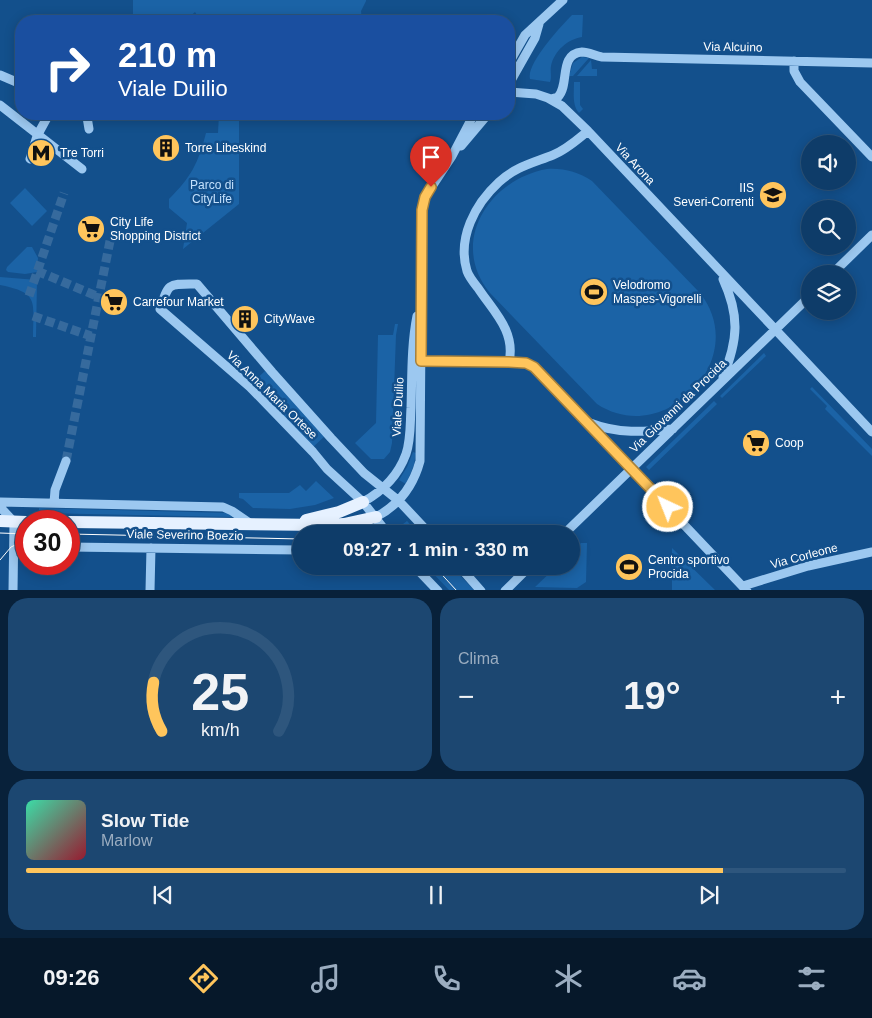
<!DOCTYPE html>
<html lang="it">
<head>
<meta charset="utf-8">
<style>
  :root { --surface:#0e3c69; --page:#1c4771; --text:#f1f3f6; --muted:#9badc0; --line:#2e567d; --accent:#ffc55c }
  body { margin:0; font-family:Arial,sans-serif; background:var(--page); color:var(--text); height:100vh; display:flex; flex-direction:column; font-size:19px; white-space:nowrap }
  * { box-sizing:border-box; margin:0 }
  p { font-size:16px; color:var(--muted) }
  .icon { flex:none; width:28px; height:28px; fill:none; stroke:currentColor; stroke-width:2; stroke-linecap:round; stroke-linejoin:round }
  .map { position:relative; height:590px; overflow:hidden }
  .drawer { display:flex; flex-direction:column; gap:8px; padding:8px; background:#08213a; flex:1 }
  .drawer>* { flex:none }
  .banner { position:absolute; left:15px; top:15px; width:500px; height:105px; border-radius:20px; box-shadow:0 2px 12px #0003,0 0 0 1px var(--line); background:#1a4fa0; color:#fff; overflow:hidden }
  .buttons { position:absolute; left:801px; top:135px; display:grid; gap:10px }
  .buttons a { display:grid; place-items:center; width:55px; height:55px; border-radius:50%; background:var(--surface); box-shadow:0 2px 12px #0003,0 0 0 1px var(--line); font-size:25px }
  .speed { position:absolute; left:15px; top:510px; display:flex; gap:10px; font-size:25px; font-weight:700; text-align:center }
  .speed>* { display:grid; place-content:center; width:65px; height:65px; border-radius:50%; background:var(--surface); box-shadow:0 2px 12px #0003,0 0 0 1px var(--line); line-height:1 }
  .speed .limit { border:8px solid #d22; background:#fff; color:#111 }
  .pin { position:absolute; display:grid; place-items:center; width:42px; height:42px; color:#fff; margin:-51px -21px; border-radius:50% 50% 50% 0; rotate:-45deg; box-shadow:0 0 5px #0007 }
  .pin .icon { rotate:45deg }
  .me { position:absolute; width:55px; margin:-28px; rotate:317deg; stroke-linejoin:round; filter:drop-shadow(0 0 4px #0008) }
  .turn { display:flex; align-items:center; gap:18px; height:105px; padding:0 20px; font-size:22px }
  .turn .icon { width:65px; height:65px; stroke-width:2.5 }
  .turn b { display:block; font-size:35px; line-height:42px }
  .big { font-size:38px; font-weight:700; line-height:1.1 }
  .drawer .card { flex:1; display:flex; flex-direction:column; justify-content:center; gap:8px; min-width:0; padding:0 18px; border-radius:20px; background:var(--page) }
  .drawer .dial { align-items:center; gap:0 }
  .dial svg { height:130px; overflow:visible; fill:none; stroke:var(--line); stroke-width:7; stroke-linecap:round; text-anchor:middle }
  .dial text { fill:var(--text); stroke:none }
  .song { display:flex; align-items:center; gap:15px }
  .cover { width:60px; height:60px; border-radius:8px; background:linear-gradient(135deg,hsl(160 70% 55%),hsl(350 70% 35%)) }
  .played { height:5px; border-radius:2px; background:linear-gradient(90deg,var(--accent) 85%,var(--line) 85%) }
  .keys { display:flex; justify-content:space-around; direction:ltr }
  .heat { display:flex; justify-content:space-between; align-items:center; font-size:28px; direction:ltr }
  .drawer .tiles { flex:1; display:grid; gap:8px; grid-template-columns:1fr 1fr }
  .card:last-child { grid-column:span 2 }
  .trip { position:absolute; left:292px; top:525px; width:288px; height:50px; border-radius:25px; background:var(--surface); box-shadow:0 2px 12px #0003,0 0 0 1px var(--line); font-weight:700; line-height:50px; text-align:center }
  .dock { display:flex; height:80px; justify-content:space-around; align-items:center; background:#06182a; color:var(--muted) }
  .dock .icon { width:35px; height:35px }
  .dock .active { color:var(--accent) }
  .dock b { font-size:22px; color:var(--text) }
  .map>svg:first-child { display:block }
  .green { fill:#1b63a6 }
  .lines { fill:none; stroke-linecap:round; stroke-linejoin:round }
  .minor-tunnel { stroke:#366a9d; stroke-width:9; stroke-dasharray:9 4.5; stroke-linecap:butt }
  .minor { stroke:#9cc8f0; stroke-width:9 }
  .major { stroke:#e6f1ff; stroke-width:12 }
  .tram { stroke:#fff; stroke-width:1 }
  .route-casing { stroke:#a6803c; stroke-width:12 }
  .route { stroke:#ffc55c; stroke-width:9 }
  .labels { text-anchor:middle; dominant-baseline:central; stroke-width:5; stroke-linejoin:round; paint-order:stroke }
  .street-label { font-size:12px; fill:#fff; stroke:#13508c }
  .poi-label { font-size:12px; fill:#fff; stroke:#13508c; text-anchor:start }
  .park-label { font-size:12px; fill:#c3e0fc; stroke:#13508c }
</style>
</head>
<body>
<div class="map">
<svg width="872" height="591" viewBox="0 0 872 591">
  <rect width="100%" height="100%" fill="#13508c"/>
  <path class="green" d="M133,0H366V1L361,11L362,21H201L195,12L185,21H133Z
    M572,15H583L582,37C568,39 554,51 551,66C550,71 552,77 550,82L530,79C526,64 561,26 572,15Z
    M582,57L589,58L573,76H569L573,63Z
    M591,60L592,69H597V76H577Z
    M574,82H580V105L583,109L579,113C572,105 574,93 574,82Z
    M219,114H239V204L183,249L187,223L169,208V199C191,177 198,164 206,133H218Z
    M547,169C564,168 578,172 592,181L699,292C753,357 665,449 597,404L490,293C448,242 490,179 547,169Z
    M25,188L47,211L32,226L10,203Z
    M27,247H32L38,258L37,272L25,274L8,272L6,270L7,267Z
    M0,277L37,280L36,337H33C33,301 40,293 0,285Z
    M395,324H398L396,335L392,443L390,452L384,459H371L355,443L376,423L378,335H393Z
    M764,353L766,356L722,398L720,396Z
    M265,371L326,435L312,448L251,384Z
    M812,387L872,449V456L825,409L827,406L810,389Z
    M714,401L717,404L649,470L646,467Z
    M413,452L416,453L414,465L406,484L399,480L407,467Z
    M316,481L334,498L315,505L290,509L253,508L243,499L239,498V493H289L300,485L306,491Z
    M39,508L229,513L232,517L39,513Z
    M407,521L419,534H398L395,530Z
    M581,543H587L586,582L577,588L535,587L557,566H571V552Z
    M672,548L715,590H672Z
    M426,566H451L474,590H449Z"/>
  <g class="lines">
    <path class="minor-tunnel" d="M37,271L99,297
      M29,296L64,193
      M33,316L91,336
      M66,461L110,241"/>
    <path class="minor" d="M794,61V71L800,82L872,157
      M509,63L525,35L563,0
      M0,75L21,84
      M509,84L535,38L539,24
      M509,92L536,94L551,99L558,97C570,85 558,54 582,52C589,52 595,56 602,57L872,63
      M548,98L562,106L588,131L872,432
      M0,105L82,169
      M82,114L87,117L89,129
      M461,146L488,114
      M30,159L37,136L49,114
      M832,274L872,235
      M421,361L509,362L526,363L534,367L747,591
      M509,362C516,331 493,311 478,288C474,283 469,277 467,271C457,238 475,204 499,182C515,167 533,163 553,155C566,150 577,140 588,131
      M723,377C738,340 740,316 723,279
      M590,423C618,434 644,432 673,429
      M0,502L223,507L232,511L251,524
      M363,502C383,491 398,476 406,454C411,440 410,423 411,408C412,378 411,346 417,316
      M54,503L55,490L66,461
      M0,507L14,522L13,591
      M376,517C399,505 413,487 420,461L422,210L425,197L452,156L474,114
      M388,534L363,502L327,469L313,452L250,387L160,309C169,282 168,284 197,284L272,372L331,438L364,473L399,501L430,534
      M564,534L810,296
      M14,545H26
      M69,547L301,550
      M414,566L438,591
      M459,566L481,591
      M743,586L808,566L872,552
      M150,591L151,548
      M505,591L530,566"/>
    <path class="major" d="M306,520L339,512L363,502
      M0,521L26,522
      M69,522L323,525L344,524L376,517"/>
    <path class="tram" d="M0,533L26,534
      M69,534L301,539
      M0,560L11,547L26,540
      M434,566L457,591"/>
  </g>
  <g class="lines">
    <defs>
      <path id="route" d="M431,187L425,197L422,210L421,361L509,362L526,363L534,367L668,507"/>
    </defs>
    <use href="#route" class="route-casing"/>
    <use href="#route" class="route"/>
  </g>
  <defs>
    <symbol id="building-disc" viewBox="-11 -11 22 22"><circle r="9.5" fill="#ffc55c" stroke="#13508c"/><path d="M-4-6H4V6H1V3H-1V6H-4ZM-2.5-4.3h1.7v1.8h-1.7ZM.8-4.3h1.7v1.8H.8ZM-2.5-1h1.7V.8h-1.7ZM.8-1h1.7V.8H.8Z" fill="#111"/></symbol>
    <symbol id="metro-disc" viewBox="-11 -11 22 22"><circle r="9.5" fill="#ffc55c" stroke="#13508c"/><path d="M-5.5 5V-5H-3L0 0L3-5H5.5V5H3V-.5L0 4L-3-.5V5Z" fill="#111"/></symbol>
    <symbol id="school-disc" viewBox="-11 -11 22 22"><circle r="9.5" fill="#ffc55c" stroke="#13508c"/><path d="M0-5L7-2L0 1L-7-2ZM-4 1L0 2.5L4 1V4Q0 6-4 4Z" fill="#111"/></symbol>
    <symbol id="supermarket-disc" viewBox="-11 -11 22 22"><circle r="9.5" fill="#ffc55c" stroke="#13508c"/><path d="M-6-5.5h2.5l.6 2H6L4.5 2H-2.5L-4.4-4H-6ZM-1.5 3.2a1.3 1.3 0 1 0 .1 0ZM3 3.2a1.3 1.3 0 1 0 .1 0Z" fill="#111"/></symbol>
    <symbol id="stadium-disc" viewBox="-11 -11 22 22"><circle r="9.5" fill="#ffc55c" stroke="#13508c"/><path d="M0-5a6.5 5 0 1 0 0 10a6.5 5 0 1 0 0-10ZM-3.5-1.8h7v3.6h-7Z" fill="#111"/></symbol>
  </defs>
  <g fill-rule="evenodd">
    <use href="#building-disc" x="150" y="132" width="32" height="32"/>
    <use href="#metro-disc" x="25" y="137" width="32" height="32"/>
    <use href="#school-disc" x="757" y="179" width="32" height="32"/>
    <use href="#supermarket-disc" x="75" y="213" width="32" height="32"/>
    <use href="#stadium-disc" x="578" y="276" width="32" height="32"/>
    <use href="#supermarket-disc" x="98" y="286" width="32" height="32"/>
    <use href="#building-disc" x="229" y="303" width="32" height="32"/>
    <use href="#supermarket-disc" x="740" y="427" width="32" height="32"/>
    <use href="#stadium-disc" x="613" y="551" width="32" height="32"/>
  </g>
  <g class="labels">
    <g class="street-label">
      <text transform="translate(733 47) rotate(1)">Via Alcuino</text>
      <text transform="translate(635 164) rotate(47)">Via Arona</text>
      <text transform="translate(272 395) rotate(44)">Via Anna Maria Ortese</text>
      <text transform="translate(678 406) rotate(-44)">Via Giovanni da Procida</text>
      <text transform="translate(398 407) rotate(-87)">Viale Duilio</text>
      <text transform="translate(185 535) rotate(1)">Viale Severino Boezio</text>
      <text transform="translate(804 556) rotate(-15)">Via Corleone</text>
    </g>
    <g class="poi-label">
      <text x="185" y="148">Torre Libeskind</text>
      <text x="60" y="153">Tre Torri</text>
      <text x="754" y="188" text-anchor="end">IIS<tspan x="754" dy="14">Severi-Correnti</tspan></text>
      <text x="110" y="222">City Life<tspan x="110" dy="14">Shopping District</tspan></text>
      <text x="613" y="285">Velodromo<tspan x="613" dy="14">Maspes-Vigorelli</tspan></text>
      <text x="133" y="302">Carrefour Market</text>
      <text x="264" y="319">CityWave</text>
      <text x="775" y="443">Coop</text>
      <text x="648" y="560">Centro sportivo<tspan x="648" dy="14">Procida</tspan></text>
    </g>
    <g class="park-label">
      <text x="212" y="185">Parco di<tspan x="212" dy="14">CityLife</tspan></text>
    </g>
  </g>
</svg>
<div class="buttons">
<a><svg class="icon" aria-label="sound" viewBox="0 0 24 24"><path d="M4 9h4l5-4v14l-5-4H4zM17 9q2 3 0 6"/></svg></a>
<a><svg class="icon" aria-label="search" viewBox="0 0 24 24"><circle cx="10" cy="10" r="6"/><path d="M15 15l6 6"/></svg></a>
<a><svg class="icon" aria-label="layers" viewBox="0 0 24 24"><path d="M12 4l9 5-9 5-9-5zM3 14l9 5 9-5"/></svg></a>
</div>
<div class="speed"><div class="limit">30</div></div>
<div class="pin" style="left:431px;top:187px;background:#d93025"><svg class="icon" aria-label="arrive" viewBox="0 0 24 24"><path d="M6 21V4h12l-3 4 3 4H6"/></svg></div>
<svg class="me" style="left:668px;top:507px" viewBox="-20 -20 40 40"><circle r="17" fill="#ffc55c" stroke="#fff" stroke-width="3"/><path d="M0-11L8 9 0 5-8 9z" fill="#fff"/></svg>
<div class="trip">09:27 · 1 min · 330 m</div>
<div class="banner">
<div class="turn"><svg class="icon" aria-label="right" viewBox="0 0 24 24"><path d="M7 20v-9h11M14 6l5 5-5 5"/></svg><div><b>210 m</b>Viale Duilio</div></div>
</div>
</div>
<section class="drawer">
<div class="tiles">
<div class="card dial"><svg viewBox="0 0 100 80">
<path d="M14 69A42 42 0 1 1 86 69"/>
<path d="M14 69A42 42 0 0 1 9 39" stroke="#ffc55c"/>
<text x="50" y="56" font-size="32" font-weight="700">25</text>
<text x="50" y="72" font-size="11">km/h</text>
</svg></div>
<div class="card"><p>Clima</p>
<div class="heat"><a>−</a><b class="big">19°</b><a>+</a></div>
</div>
<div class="card">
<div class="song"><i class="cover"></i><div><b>Slow Tide</b><p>Marlow</p></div></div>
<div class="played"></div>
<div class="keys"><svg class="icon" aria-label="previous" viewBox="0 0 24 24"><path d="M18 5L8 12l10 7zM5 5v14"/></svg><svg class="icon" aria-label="pause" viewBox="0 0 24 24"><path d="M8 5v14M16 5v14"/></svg><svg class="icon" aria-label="next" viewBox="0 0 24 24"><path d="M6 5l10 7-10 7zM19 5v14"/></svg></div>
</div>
</div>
</section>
<nav class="dock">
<b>09:26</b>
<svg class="icon active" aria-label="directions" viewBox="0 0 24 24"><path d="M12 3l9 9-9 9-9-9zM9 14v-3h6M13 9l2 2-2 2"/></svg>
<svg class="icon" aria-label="music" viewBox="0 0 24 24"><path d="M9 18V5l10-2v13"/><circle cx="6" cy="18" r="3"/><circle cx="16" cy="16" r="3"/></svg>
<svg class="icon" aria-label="phone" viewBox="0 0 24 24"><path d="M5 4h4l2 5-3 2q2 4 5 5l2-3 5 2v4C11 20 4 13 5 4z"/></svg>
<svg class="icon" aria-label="climate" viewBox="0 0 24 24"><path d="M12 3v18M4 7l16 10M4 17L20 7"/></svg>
<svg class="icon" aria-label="car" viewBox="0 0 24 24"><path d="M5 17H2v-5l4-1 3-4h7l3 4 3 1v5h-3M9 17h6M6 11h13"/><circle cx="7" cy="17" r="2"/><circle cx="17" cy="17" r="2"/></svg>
<svg class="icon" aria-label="filters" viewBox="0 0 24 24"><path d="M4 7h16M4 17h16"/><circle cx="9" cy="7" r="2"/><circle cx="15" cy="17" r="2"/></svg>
</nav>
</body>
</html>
